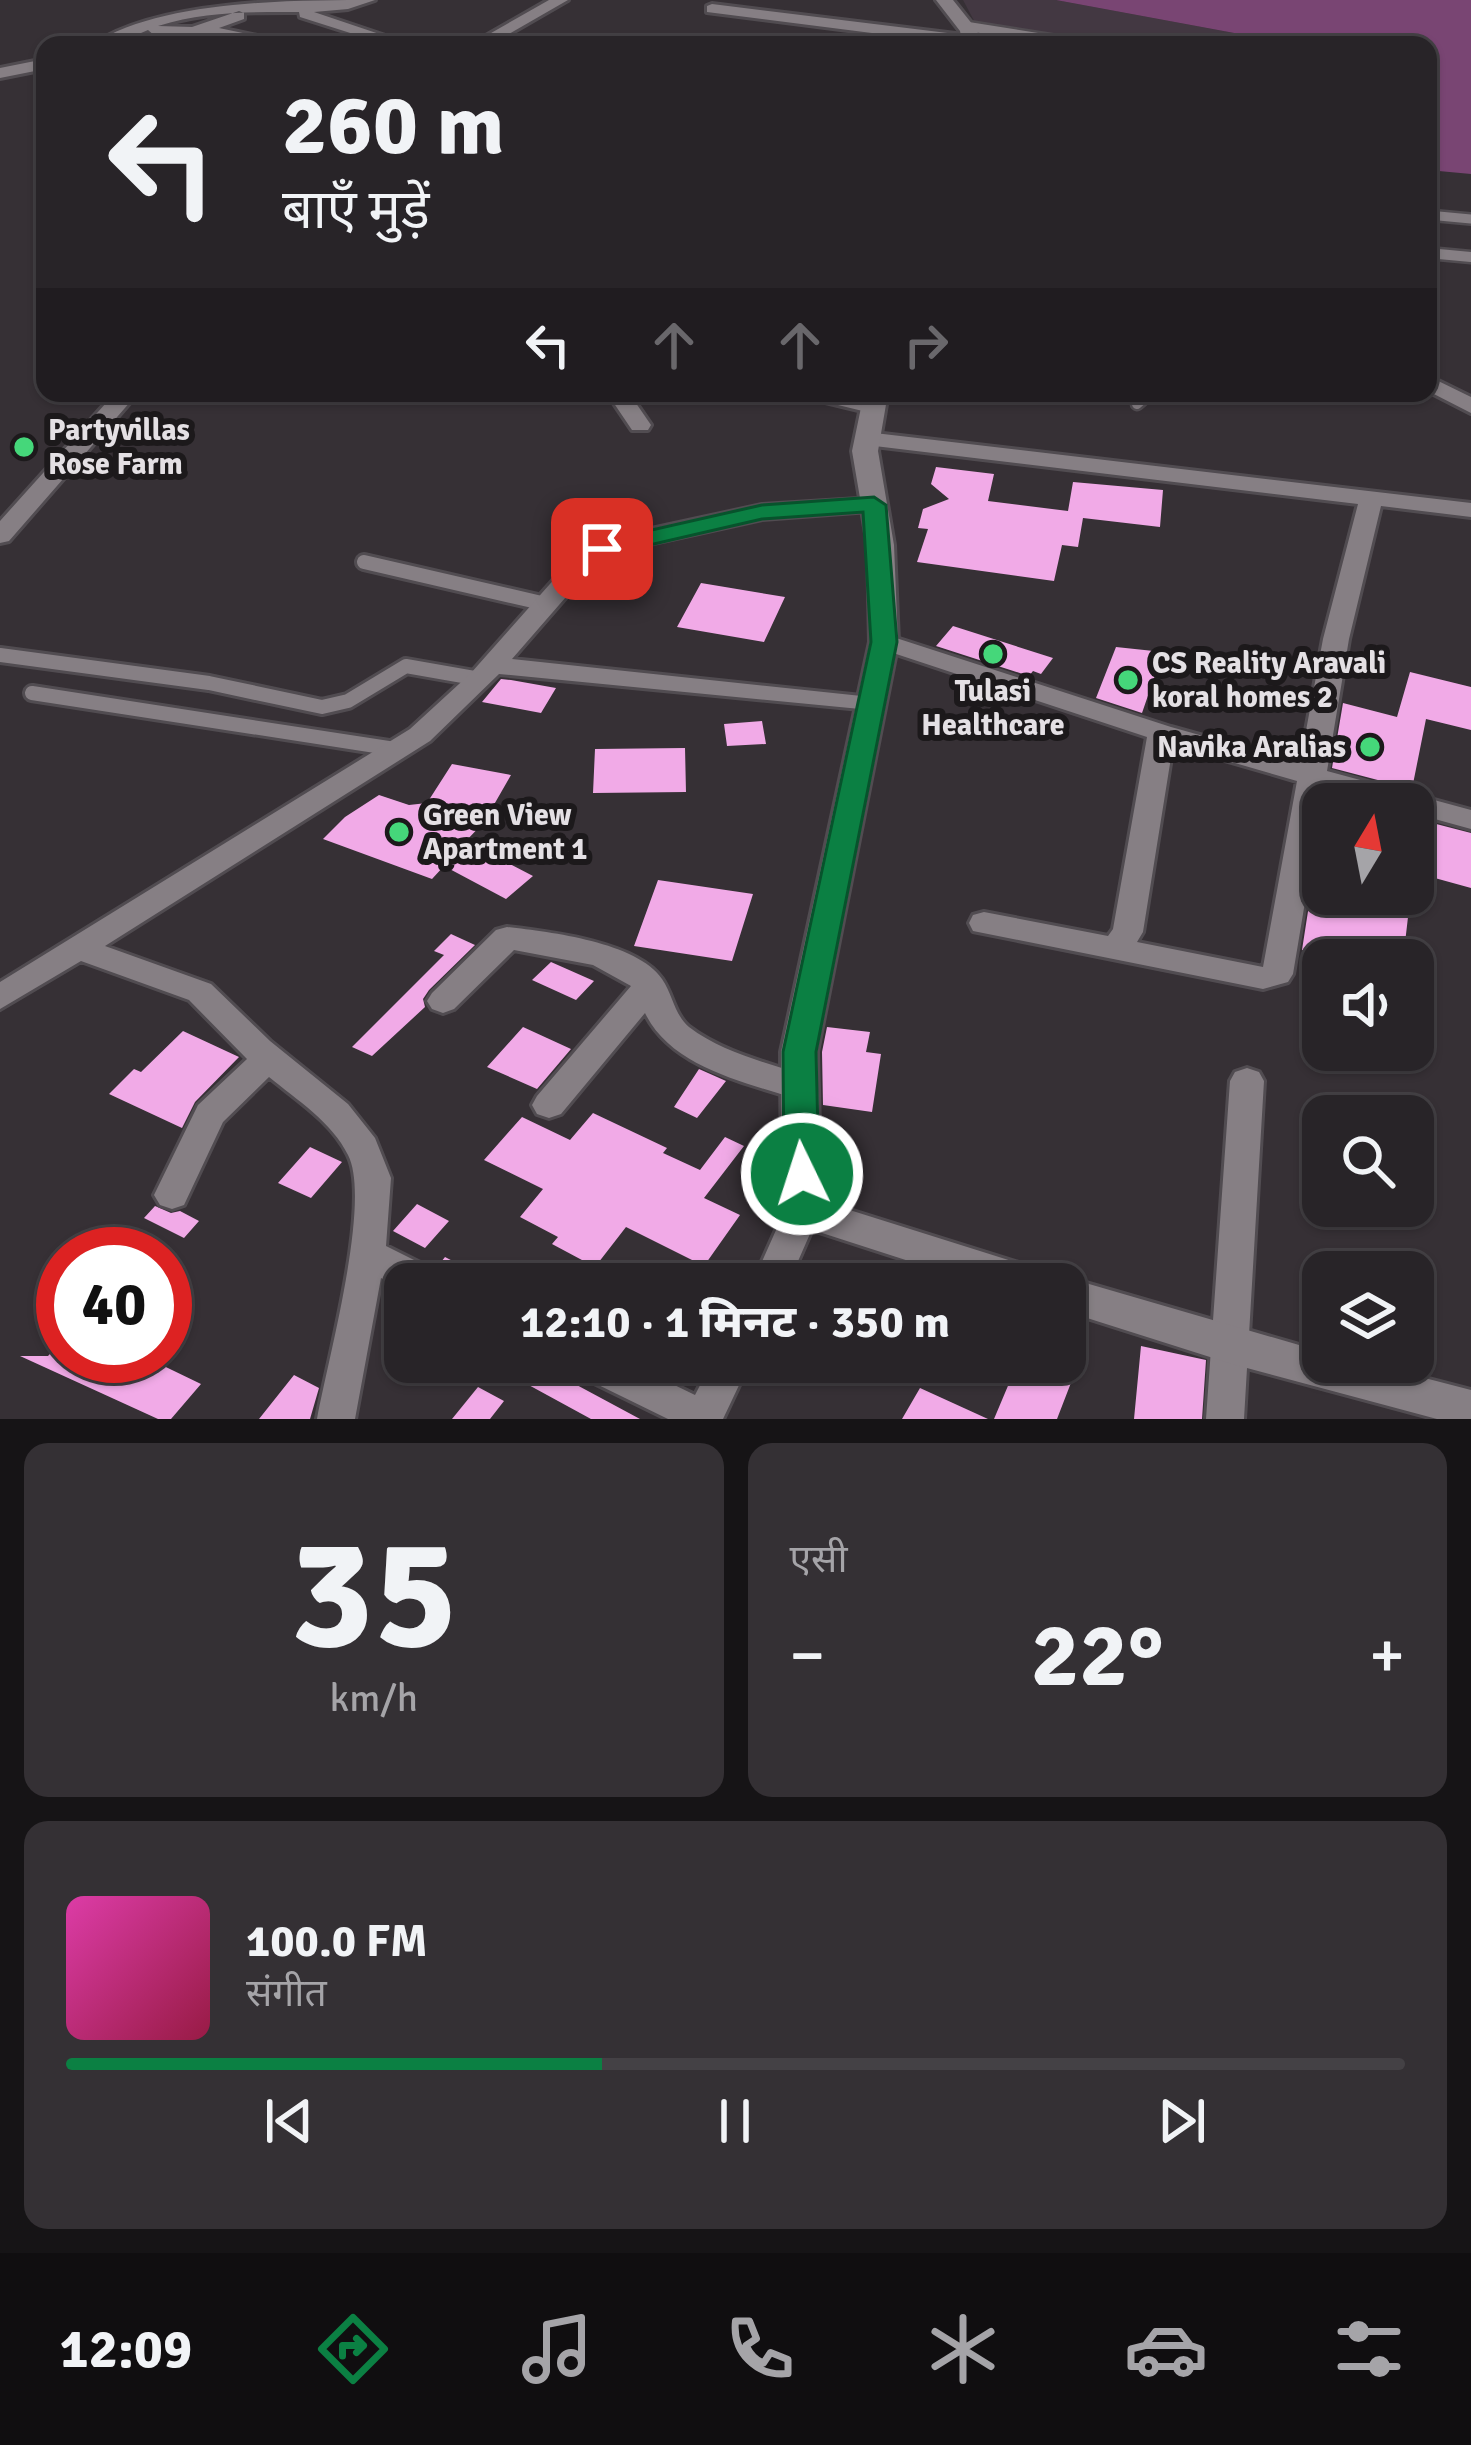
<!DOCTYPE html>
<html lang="hi">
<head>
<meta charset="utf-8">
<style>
  :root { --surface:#282428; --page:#343034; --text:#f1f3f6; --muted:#a5a4a8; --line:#444145; --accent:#0b8043 }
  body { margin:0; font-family:Signika,"Noto Sans Devanagari",sans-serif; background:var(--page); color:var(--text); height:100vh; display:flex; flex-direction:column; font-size:45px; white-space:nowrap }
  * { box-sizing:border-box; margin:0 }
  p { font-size:39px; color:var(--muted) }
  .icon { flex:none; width:66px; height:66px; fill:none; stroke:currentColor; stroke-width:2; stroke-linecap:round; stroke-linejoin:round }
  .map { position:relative; height:1419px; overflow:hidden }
  .panel { display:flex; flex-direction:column; gap:24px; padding:24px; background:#161416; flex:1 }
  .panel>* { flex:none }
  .banner { position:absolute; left:36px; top:36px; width:1401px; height:366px; border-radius:24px; box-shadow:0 3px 9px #0004,0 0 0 3px var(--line); background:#282428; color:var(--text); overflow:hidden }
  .needle { width:78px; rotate:10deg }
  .buttons { position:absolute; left:1302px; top:783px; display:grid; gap:24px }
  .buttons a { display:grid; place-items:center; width:132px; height:132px; border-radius:24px; background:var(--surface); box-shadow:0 3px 9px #0004,0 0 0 3px var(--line); font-size:60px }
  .speed { position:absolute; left:36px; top:1227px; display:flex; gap:24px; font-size:60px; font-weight:700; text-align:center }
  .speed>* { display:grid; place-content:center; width:156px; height:156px; border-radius:50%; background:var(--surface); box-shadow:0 3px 9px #0004,0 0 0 3px var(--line); line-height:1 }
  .speed .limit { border:18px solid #d22; background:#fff; color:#111 }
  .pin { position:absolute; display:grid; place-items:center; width:102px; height:102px; color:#fff; margin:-51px; border-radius:24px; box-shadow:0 6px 18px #0006 }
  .me { position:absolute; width:132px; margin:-66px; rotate:356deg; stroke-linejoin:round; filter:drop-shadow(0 0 9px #0008) }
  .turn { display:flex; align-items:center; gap:42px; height:252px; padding:0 48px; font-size:54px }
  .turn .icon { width:156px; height:156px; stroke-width:2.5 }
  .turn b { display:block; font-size:84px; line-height:102px }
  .lanes { display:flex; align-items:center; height:114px; padding:0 48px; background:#0003; justify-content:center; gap:60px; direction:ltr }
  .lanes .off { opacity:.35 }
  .big { font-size:90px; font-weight:800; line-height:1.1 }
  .panel .widget { flex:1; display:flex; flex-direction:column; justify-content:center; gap:18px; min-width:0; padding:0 42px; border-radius:24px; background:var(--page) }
  .panel .dial { align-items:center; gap:0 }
  .dial b { font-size:156px; line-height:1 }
  .song { display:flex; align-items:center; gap:36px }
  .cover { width:144px; height:144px; border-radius:18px; background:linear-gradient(135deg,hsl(320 70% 55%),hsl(340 70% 35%)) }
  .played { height:12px; border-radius:6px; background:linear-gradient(90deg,var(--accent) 40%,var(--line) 40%) }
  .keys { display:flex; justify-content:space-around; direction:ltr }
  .heat { display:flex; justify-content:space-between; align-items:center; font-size:66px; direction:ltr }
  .panel .tiles { flex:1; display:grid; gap:24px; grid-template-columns:1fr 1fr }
  .widget:last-child { grid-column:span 2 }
  .trip { position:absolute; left:384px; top:1263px; width:702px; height:120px; border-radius:24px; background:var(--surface); box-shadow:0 3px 9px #0004,0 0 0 3px var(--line); font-weight:800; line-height:120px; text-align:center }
  .dock { display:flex; height:192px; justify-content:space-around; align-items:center; background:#100e10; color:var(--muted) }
  .dock .icon { width:84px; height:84px }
  .dock .active { color:var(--accent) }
  .dock b { font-size:54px; color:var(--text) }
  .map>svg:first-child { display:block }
  .built { fill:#433842 }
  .green { fill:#794573 }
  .building { fill:#f1aae7 }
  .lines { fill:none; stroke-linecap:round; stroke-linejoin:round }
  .service-far2-casing { stroke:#514c51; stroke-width:14 }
  .service-far1-casing { stroke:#514c51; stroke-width:15 }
  .service-casing { stroke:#514c51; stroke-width:20 }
  .minor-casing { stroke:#514c51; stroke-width:6 }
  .tertiary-casing { stroke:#514c51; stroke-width:6 }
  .service-far2 { stroke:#867f84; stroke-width:9 }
  .service-far1 { stroke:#867f84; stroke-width:10 }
  .service { stroke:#867f84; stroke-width:14 }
  .minor { fill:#867f84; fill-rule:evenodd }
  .tertiary { fill:#867f84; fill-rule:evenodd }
  .route { fill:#0b8043; stroke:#07532c; stroke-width:3 }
  .poi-dot { fill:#45d77a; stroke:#1c191b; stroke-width:4.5 }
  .labels { text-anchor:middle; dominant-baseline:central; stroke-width:12; stroke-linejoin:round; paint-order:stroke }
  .poi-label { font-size:30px; font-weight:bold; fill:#e4e0e4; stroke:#1c191b; text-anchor:start }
</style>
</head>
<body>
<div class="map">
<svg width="1471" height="1419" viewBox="0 0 1471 1419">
  <rect width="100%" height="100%" fill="#363035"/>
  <path class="built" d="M963,0H1056L1299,45H987Z"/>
  <path class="green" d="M1056,0H1471V174L1428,170V45H1299Z"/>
  <path class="building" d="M936,467L994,474L988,501L1068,511L1073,482L1163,490L1160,527L1083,518L1078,547L1062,545L1054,581L917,562L928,529L918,528L923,509L949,499L931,484Z
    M701,583L785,597L764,642L677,627Z
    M953,626L1053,658L1041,674L1033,671L1029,676L936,646Z
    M1116,647L1163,652L1142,713L1096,698Z
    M1410,672L1471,687V730L1426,719L1412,789L1332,768L1343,703L1397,717Z
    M501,679L511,680L556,688L541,713L482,702Z
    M762,721L766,744L727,746L724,724Z
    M685,748L686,792L593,793L595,749Z
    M452,764L511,775L484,822L466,841L533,876L506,899L444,866L432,879L323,839L345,817L379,795L409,805L427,803Z
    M1413,818L1471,833V888L1413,872Z
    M1313,879L1323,881V894H1379L1410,900L1403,960H1348L1302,950Z
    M658,880L753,894L732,961L634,946Z
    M451,934L475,945L429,990L423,999L425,1007L372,1056L352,1047L444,955L434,951Z
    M551,962L594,981L576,1000L532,980Z
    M523,1027L571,1049L537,1089L487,1067Z
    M827,1027L870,1032L866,1052L881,1054L872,1112L823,1105L822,1052Z
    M183,1031L239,1057L195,1102L182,1128L109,1094L134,1069L141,1072Z
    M699,1069L726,1081L697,1118L674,1107Z
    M593,1113L667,1148L663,1153L700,1170L725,1137L744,1146L704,1198L740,1215L704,1266L626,1227L595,1267L552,1244L558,1237L520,1217L543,1189L484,1160L522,1117L570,1140Z
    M310,1147L342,1162L311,1198L278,1183Z
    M417,1204L449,1221L425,1248L393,1231Z
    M155,1206L171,1213L180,1211L199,1221L184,1238L144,1218Z
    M445,1257L497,1284H449L437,1267Z
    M63,1340V1356H143L201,1384L171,1419H158L20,1356H48Z
    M1141,1346L1206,1360L1202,1419H1134Z
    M526,1362H534L640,1419H591L514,1377Z
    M1018,1362H1079L1057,1419H994Z
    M294,1375L319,1388L310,1419H259Z
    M478,1387L504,1401L490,1419H452Z
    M920,1388L988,1419H902Z"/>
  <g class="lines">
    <defs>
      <path id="service-far2" d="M965,26L1085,45
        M1428,215L1471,219"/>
      <path id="service-far1" d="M1428,253L1471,257
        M1137,404L1150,393"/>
      <path id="service" d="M364,562L546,604
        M0,655L209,683L322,707L348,701L406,666L480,679
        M32,693L395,749"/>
      <path id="minor" d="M375,0L348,9L314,12L412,45H388L300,17L299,12C250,12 205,11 158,26L192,27L239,11L244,13V19L219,28L276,40L277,45L202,34L155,36L148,30L113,45H92C159,0 293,0 375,0Z
        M549,0H568L490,45H470Z
        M712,4L972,36L980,41L966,45L707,12V6Z
        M45,59V69L0,78V68Z
        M1428,376L1471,397V413L1428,391Z
        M115,393H138L9,541L0,543V521Z
        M607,393H629L651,425L648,430H632Z
        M806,393H844L882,406L871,413L809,398Z
        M866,432L1471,503V517L1381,506L1349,639L1327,771L1471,810V829L1413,813V804H1379L1324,788L1293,974L1288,982L1263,989L973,931L969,923L973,915L984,912L1108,936L1113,929L1147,737L875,647L871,642L875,637H893L1171,727L1300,763L1323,639L1358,504L858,444L855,439ZM1173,745L1297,781L1263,967L1137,942L1143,932Z
        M875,498L883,500L887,505L883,510L762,519L626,549L599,559L512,659L871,697L881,699L884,705L881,711L499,674L430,741L105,946L211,984L270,1041L348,1104L375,1138L391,1178L386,1246L440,1273L445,1284H405V1290L381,1278L355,1419H317C327,1363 372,1201 348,1155C332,1122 297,1100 269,1077L223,1122L184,1205L172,1209L160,1205L154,1195L198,1105L247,1059L189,1000L81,961L0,1009V982L410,729L471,673L581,549L619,536L762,505Z
        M507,927C549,932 637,942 662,979C673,995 674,1014 689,1027C723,1053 769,1063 809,1077L814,1086L809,1095L797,1099C744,1082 671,1067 645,1013L561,1114L549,1118L537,1114L532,1105L537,1096L631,986L593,965L514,950L454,1009L443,1013L432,1009L427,1001L432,993L496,930Z
        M1247,1068L1259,1072L1264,1081L1244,1419H1206L1230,1081L1235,1072Z
        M802,1197L815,1201L820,1211L788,1284H752L789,1201Z
        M570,1362H627L695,1395L712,1362H750L723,1419H668L576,1374Z"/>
      <path id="tertiary" d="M936,0H953L977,30L981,45H963L960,31Z
        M864,393H888L878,451L894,545L898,642L817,1052L821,1201L1047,1272L1052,1281L1065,1277L1323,1352V1362H1363L1471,1390V1419H1437L1232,1364L1065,1311V1284H980L788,1222L782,1211L781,1052L870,642L868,545L852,451Z"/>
    </defs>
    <use href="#service-far2" class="service-far2-casing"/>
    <use href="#service-far1" class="service-far1-casing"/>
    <use href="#service" class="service-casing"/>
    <use href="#minor" class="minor-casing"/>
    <use href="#tertiary" class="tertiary-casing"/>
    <use href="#service-far2" class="service-far2"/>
    <use href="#service-far1" class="service-far1"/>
    <use href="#service" class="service"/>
    <use href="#minor" class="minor"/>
    <use href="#tertiary" class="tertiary"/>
  </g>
  <path class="route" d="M874,497L886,505L897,642L816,1052L819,1174L814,1183L802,1188L789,1183L784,1174L783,1052L871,642L863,512L762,519L602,556L590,549L594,543L762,505Z"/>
  <g class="poi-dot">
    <circle cx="24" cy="447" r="12"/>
    <circle cx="993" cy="654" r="12"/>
    <circle cx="1128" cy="680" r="12"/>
    <circle cx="1370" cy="747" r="12"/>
    <circle cx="399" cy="832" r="12"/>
  </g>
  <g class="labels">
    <g class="poi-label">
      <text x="48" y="430">Partyvillas<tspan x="48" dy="34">Rose Farm</tspan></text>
      <text x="1152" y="663">CS Reality Aravali<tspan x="1152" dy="34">koral homes 2</tspan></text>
      <text x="993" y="691" text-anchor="middle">Tulasi<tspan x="993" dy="34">Healthcare</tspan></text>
      <text x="1346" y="747" text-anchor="end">Navika Aralias</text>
      <text x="423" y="815">Green View<tspan x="423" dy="34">Apartment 1</tspan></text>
    </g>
  </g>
</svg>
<div class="buttons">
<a><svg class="needle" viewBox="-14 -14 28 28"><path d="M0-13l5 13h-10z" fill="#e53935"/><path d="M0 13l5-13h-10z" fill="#a5a4a8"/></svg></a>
<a><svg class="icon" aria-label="sound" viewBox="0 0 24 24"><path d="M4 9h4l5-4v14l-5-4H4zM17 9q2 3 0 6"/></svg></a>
<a><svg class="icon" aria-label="search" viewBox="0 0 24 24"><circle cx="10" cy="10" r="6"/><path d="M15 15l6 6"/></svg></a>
<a><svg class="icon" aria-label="layers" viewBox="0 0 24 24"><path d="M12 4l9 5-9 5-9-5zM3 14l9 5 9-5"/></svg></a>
</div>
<div class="speed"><div class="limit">40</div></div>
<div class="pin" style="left:602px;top:549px;background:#d93025"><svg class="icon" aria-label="arrive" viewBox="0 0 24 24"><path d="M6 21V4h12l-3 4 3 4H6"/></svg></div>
<svg class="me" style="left:802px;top:1174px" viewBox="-20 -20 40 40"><circle r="17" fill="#0b8043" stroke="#fff" stroke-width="3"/><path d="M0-11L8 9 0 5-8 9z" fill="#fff"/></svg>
<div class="trip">12:10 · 1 मिनट · 350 m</div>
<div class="banner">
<div class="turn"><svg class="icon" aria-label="left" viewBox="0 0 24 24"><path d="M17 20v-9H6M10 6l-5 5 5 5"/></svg><div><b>260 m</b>बाएँ मुड़ें</div></div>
<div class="lanes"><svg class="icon" aria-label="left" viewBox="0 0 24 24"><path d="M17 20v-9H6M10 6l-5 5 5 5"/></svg><svg class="icon off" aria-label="ahead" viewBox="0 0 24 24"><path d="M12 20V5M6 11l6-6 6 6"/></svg><svg class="icon off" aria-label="ahead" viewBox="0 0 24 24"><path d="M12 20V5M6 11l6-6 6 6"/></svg><svg class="icon off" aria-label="right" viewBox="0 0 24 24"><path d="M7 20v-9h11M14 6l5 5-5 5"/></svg></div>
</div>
</div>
<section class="panel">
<div class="tiles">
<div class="widget dial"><b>35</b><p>km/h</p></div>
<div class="widget"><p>एसी</p>
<div class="heat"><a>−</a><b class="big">22°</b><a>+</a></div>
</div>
<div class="widget">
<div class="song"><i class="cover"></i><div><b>100.0 FM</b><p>संगीत</p></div></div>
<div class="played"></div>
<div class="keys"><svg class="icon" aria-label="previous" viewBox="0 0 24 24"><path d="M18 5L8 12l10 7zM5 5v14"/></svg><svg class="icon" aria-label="pause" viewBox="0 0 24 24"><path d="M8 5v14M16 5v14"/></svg><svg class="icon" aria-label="next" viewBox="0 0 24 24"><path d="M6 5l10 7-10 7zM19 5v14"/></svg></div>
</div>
</div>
</section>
<nav class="dock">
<b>12:09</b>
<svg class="icon active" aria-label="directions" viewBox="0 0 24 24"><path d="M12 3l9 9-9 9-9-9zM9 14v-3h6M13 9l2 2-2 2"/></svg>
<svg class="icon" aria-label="music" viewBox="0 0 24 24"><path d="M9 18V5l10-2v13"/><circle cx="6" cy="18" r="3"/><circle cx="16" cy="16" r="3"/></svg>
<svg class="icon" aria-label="phone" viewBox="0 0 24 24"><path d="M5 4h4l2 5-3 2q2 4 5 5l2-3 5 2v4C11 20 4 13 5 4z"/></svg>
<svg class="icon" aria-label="climate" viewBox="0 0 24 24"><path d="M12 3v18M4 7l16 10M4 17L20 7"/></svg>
<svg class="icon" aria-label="car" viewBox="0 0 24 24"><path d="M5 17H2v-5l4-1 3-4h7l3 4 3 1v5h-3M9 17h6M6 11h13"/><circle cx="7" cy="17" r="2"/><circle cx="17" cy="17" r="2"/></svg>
<svg class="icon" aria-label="filters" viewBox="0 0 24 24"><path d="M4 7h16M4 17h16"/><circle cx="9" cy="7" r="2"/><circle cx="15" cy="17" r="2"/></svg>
</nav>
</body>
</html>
